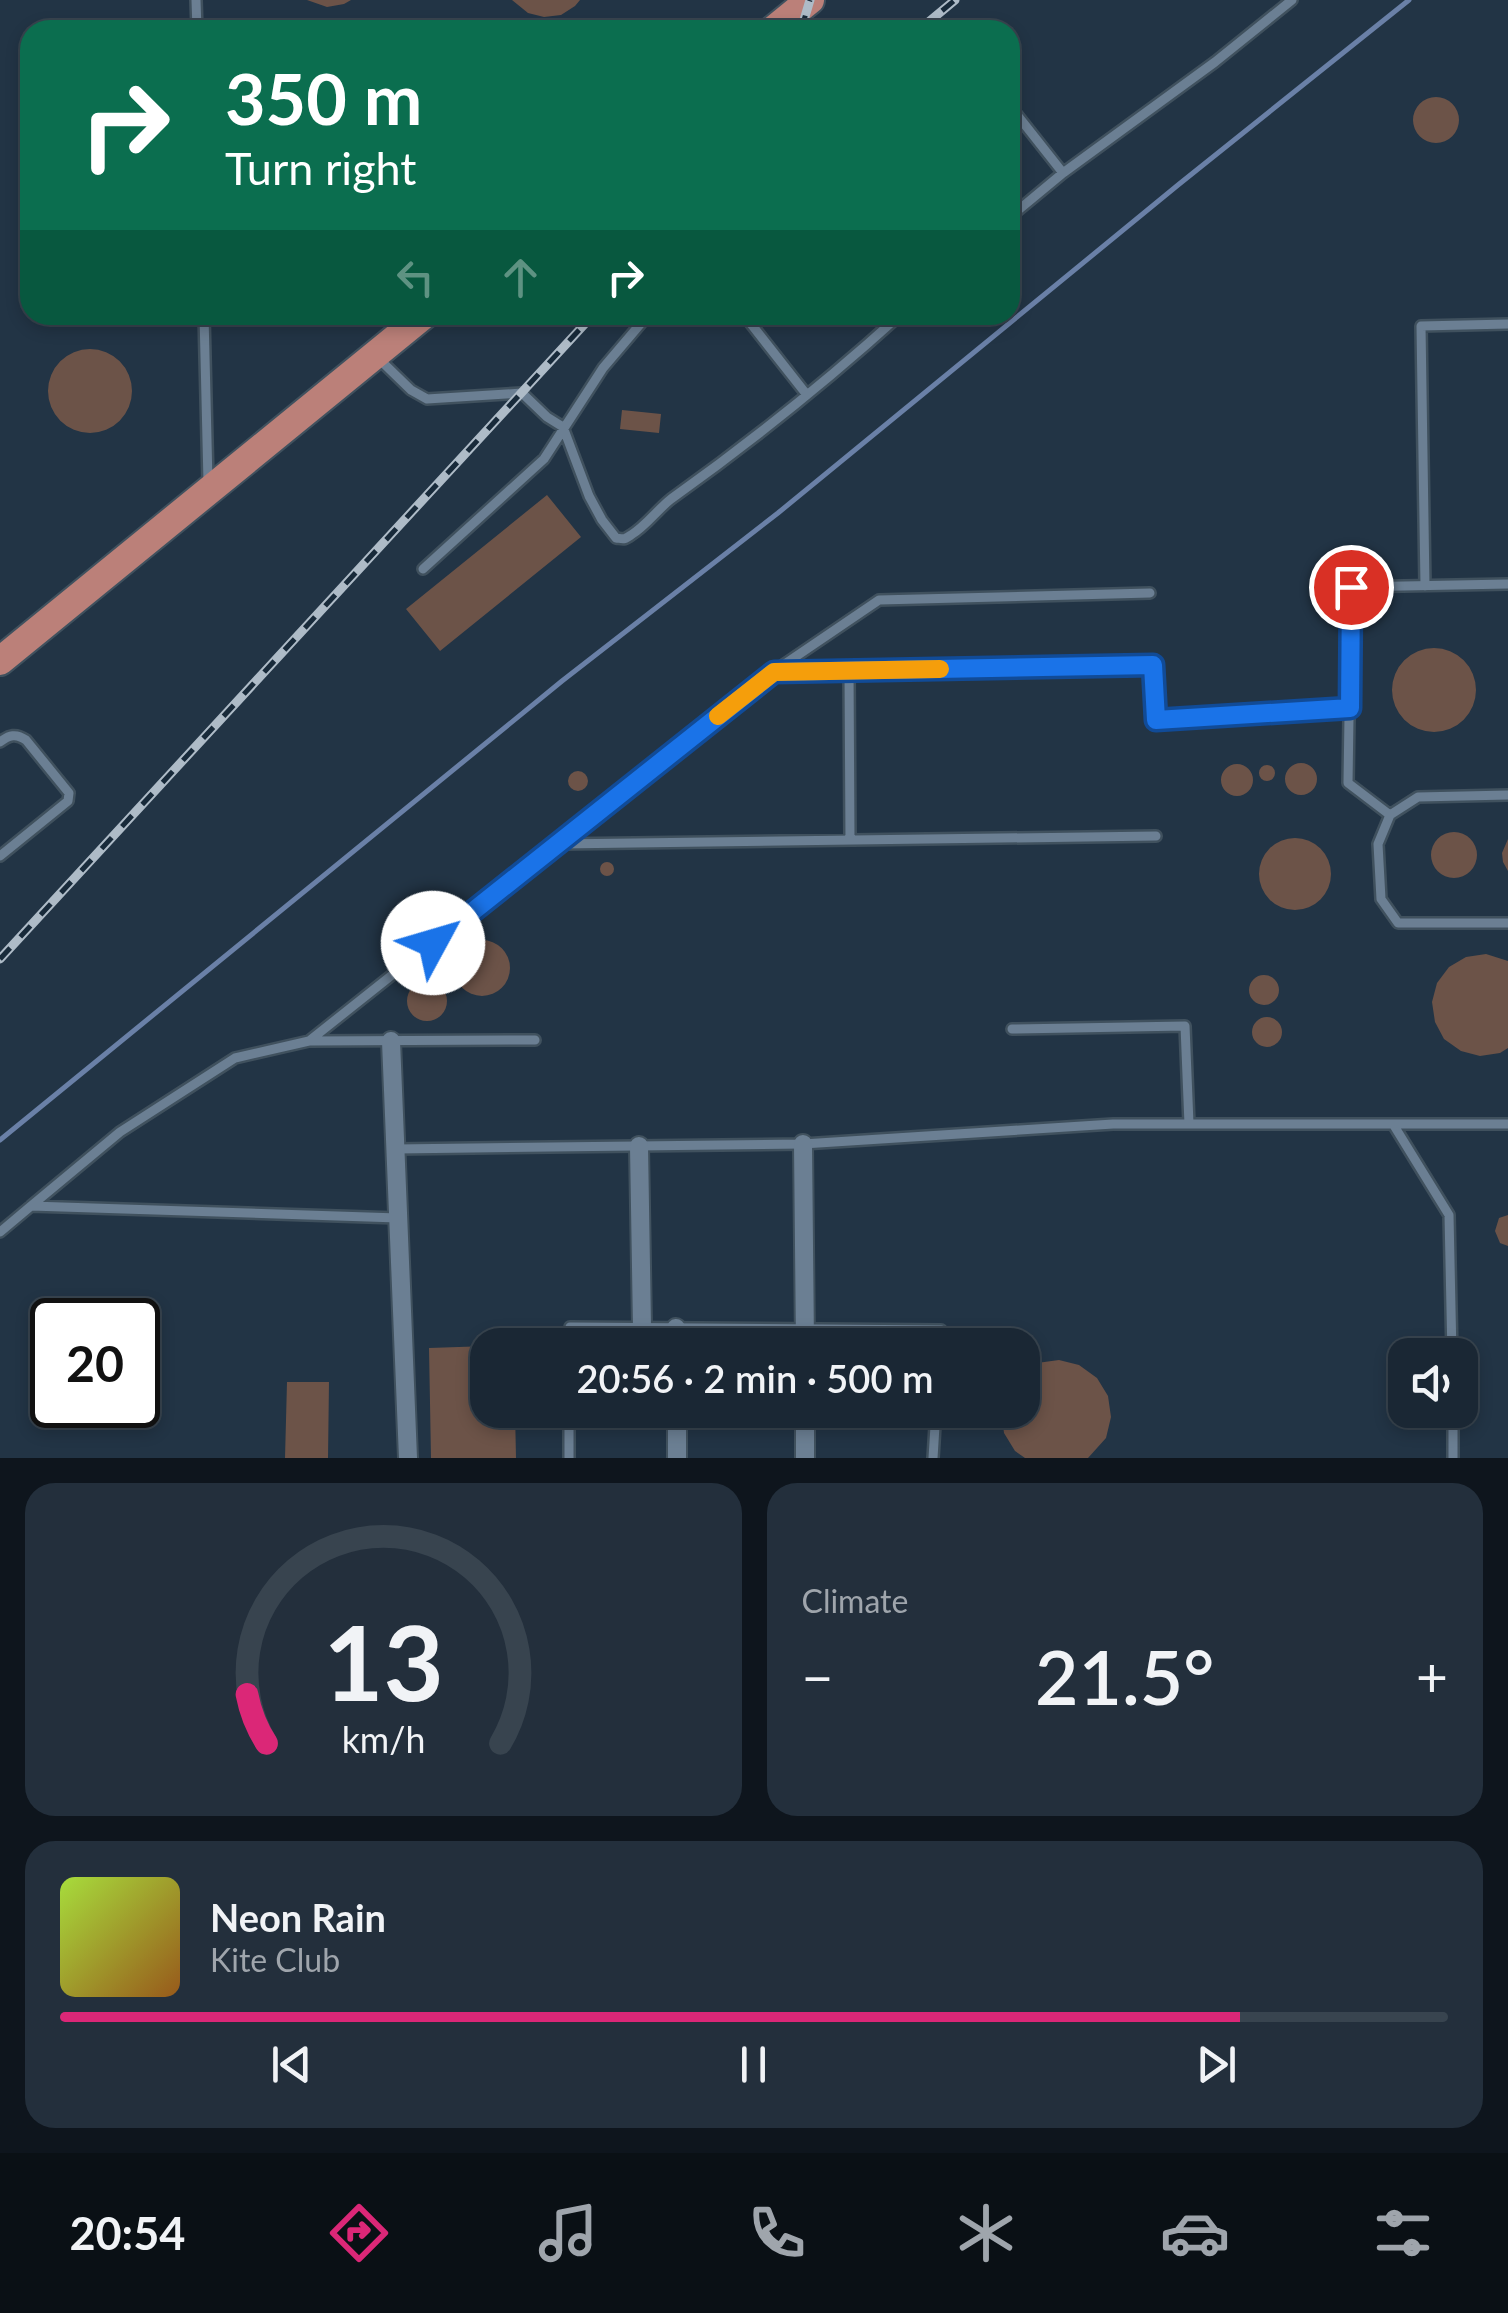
<!DOCTYPE html>
<html lang="en">
<head>
<meta charset="utf-8">
<style>
  :root { --surface:#1a2734; --page:#232f3c; --text:#f1f3f6; --muted:#9fa5ac; --line:#38444f; --accent:#db2777 }
  body { margin:0; font-family:Lato,sans-serif; background:var(--page); color:var(--text); height:100vh; display:flex; flex-direction:column; font-size:38px; white-space:nowrap }
  * { box-sizing:border-box; margin:0 }
  p { font-size:32px; color:var(--muted) }
  .icon { flex:none; width:55px; height:55px; fill:none; stroke:currentColor; stroke-width:2; stroke-linecap:round; stroke-linejoin:round }
  .map { position:relative; height:1458px; overflow:hidden }
  .side { display:flex; flex-direction:column; gap:25px; padding:25px; background:#0e151d; flex:1 }
  .side>* { flex:none }
  .top-card { position:absolute; left:20px; top:20px; width:1000px; height:305px; border-radius:30px; box-shadow:0 5px 15px #0003,0 0 0 2px var(--line); background:#0b6e4f; color:#fff; overflow:hidden }
  .buttons { position:absolute; left:1388px; top:1338px; display:grid; gap:20px }
  .buttons a { display:grid; place-items:center; width:90px; height:90px; border-radius:20px; background:var(--surface); box-shadow:0 5px 15px #0003,0 0 0 2px var(--line); font-size:50px }
  .speed { position:absolute; left:30px; top:1298px; display:flex; gap:20px; font-size:50px; font-weight:700; text-align:center }
  .speed>* { display:grid; place-content:center; width:130px; height:130px; border-radius:50%; background:var(--surface); box-shadow:0 5px 15px #0003,0 0 0 2px var(--line); line-height:1 }
  .speed .limit { border:5px solid #111; border-radius:15px; background:#fff; color:#111 }
  .pin { position:absolute; display:grid; place-items:center; width:85px; height:85px; color:#fff; margin:-42px; border:5px solid #fff; border-radius:50%; box-shadow:0 2px 10px #0007 }
  .me { position:absolute; width:110px; margin:-55px; rotate:51deg; stroke-linejoin:round; filter:drop-shadow(0 0 8px #0008) }
  .turn { display:flex; align-items:center; gap:35px; height:210px; padding:0 40px; font-size:45px }
  .turn .icon { width:130px; height:130px; stroke-width:2.5 }
  .turn b { display:block; font-size:70px; line-height:85px }
  .lanes { display:flex; align-items:center; height:95px; padding:0 40px; background:#0003; justify-content:center; gap:50px; direction:ltr }
  .lanes .off { opacity:.35 }
  .big { font-size:75px; font-weight:600; line-height:1.1 }
  .side .widget { flex:1; display:flex; flex-direction:column; justify-content:center; gap:15px; min-width:0; padding:0 35px; border-radius:30px; background:var(--page) }
  .side .dial { align-items:center; gap:0 }
  .dial svg { height:260px; overflow:visible; fill:none; stroke:var(--line); stroke-width:7; stroke-linecap:round; text-anchor:middle }
  .dial text { fill:var(--text); stroke:none }
  .song { display:flex; align-items:center; gap:30px }
  .cover { width:120px; height:120px; border-radius:15px; background:linear-gradient(135deg,hsl(80 70% 55%),hsl(30 70% 35%)) }
  .played { height:10px; border-radius:5px; background:linear-gradient(90deg,var(--accent) 85%,var(--line) 85%) }
  .keys { display:flex; justify-content:space-around; direction:ltr }
  .heat { display:flex; justify-content:space-between; align-items:center; font-size:55px; direction:ltr }
  .side .tiles { flex:1; display:grid; gap:25px; grid-template-columns:1fr 1fr }
  .widget:last-child { grid-column:span 2 }
  .trip { position:absolute; left:470px; top:1328px; width:570px; height:100px; border-radius:30px; background:var(--surface); box-shadow:0 5px 15px #0003,0 0 0 2px var(--line); font-weight:600; line-height:100px; text-align:center }
  .dock { display:flex; height:160px; justify-content:space-around; align-items:center; background:#0a1015; color:var(--muted) }
  .dock .icon { width:70px; height:70px }
  .dock .current { color:var(--accent) }
  .dock b { font-size:45px; color:var(--text) }
  .map>svg:first-child { display:block }
  .lines { fill:none; stroke-linecap:round; stroke-linejoin:round }
  .stream { stroke:#6a80a7; stroke-width:5 }
  .building { fill:#6c5348 }
  .service-casing { stroke:#40515e; stroke-width:14 }
  .minor-casing { stroke:#40515e; stroke-width:22 }
  .primary-casing { stroke:#40515e; stroke-width:32 }
  .service { stroke:#6b7f93; stroke-width:9 }
  .minor { stroke:#6b7f93; stroke-width:18 }
  .primary { stroke:#bb8079; stroke-width:28 }
  .rail-casing { stroke:#aebbc7; stroke-width:9 }
  .rail { stroke:#182a3a; stroke-width:5; stroke-dasharray:15; stroke-linecap:butt }
  .route-casing { stroke:#114b97; stroke-width:25 }
  .route { stroke:#1a73e8; stroke-width:18 }
  .slow { stroke:#f59e0b; stroke-width:18 }
</style>
</head>
<body>
<div class="map">
<svg width="1508" height="1458" viewBox="0 0 1508 1458">
  <rect width="100%" height="100%" fill="#223445"/>
  <g class="lines">
    <path class="stream" d="M0,1140L562,681L778,513L1178,185L1409,0"/>
  </g>
  <path class="building" d="M307,0H351L344,4L327,7Z
    M512,0H580L575,6L561,15L544,17L528,13Z
    M1413 120a23 23 0 1 1 46 0a23 23 0 1 1-46 0Z
    M48 391a42 42 0 1 1 84 0a42 42 0 1 1-84 0Z
    M622,410L661,414L659,433L620,429Z
    M547,495L581,537L440,651L406,609Z
    M1392 690a42 42 0 1 1 84 0a42 42 0 1 1-84 0Z
    M1285 779a16 16 0 1 1 32 0a16 16 0 1 1-32 0Z
    M1221 780a16 16 0 1 1 32 0a16 16 0 1 1-32 0Z
    M1259 773a8 8 0 1 1 16 0a8 8 0 1 1-16 0Z
    M568 781a10 10 0 1 1 20 0a10 10 0 1 1-20 0Z
    M1431 855a23 23 0 1 1 46 0a23 23 0 1 1-46 0Z
    M1259 874a36 36 0 1 1 72 0a36 36 0 1 1-72 0Z
    M1508,839V871L1503,862L1502,853Z
    M600 869a7 7 0 1 1 14 0a7 7 0 1 1-14 0Z
    M454 968a28 28 0 1 1 56 0a28 28 0 1 1-56 0Z
    M1486,954L1508,961V1048L1500,1053L1480,1056L1461,1051L1444,1039L1435,1022L1432,1002L1437,983L1449,967L1466,957Z
    M1249 990a15 15 0 1 1 30 0a15 15 0 1 1-30 0Z
    M407 1001a20 20 0 1 1 40 0a20 20 0 1 1-40 0Z
    M1252 1032a15 15 0 1 1 30 0a15 15 0 1 1-30 0Z
    M1508,1215V1246L1500,1243L1495,1231L1499,1218Z
    M488,1346V1410H515L516,1458H431L429,1348Z
    M1059,1360L1079,1365L1097,1378L1108,1396L1111,1417L1106,1438L1088,1458H1025L1015,1451L1004,1433L1001,1410H1022V1372L1037,1363Z
    M287,1382H329L328,1458H285Z"/>
  <g class="lines">
    <defs>
      <path id="service" d="M196,0L197,30
        M1010,106L1063,173
        M1010,217L1063,173L1215,62L1292,0
        M204,315L208,482
        M744,315L807,395
        M377,357L411,390L427,399L522,393L547,417L563,427L589,496L602,520L616,538C624,539 624,540 631,535C646,526 657,510 671,499C751,442 827,381 900,315
        M423,569L544,459L603,368L648,315
        M1425,586L1421,326L1508,324
        M849,670L850,840
        M774,672L1153,665L1156,719L1350,709
        M0,742C9,735 16,733 26,740L69,793L68,801L0,856
        M1508,795L1418,797L1390,815L1378,844L1381,899L1398,923H1508
        M1390,815L1348,783L1351,587L1508,584
        M559,844L1156,836
        M1012,1029L1185,1026L1189,1124
        M309,1041L535,1040
        M1393,1124H1508
        M396,1149L803,1144L1113,1124H1393L1449,1215L1452,1355
        M31,1206L120,1132L235,1058L309,1041L773,672L879,600L1150,593
        M0,1232L31,1206L398,1218
        M570,1345V1327L941,1330L940,1345
        M1453,1410V1458
        M569,1458V1410
        M933,1458L936,1410"/>
      <path id="minor" d="M391,1041L408,1458
        M803,1144L805,1345
        M639,1146L642,1327
        M676,1328L677,1345
        M677,1410V1458
        M805,1410V1458"/>
      <path id="primary" d="M773,30L810,0
        M0,661L424,315"/>
    </defs>
    <use href="#service" class="service-casing"/>
    <use href="#minor" class="minor-casing"/>
    <use href="#primary" class="primary-casing"/>
    <use href="#service" class="service"/>
    <use href="#minor" class="minor"/>
    <use href="#primary" class="primary"/>
    <defs>
      <path id="rail" d="M801,30L810,0
        M919,30L955,0
        M0,959L593,315"/>
    </defs>
    <use href="#rail" class="rail-casing"/>
    <use href="#rail" class="rail"/>
  </g>
  <g class="lines">
    <defs>
      <path id="route" d="M433,943L774,672L1153,665L1156,720L1350,708L1351,587"/>
    </defs>
    <use href="#route" class="route-casing"/>
    <use href="#route" class="route"/>
    <path class="slow" d="M718,716L774,672L940,669"/>
  </g>
</svg>
<div class="buttons">
<a><svg class="icon" aria-label="sound" viewBox="0 0 24 24"><path d="M4 9h4l5-4v14l-5-4H4zM17 9q2 3 0 6"/></svg></a>
</div>
<div class="speed"><div class="limit">20</div></div>
<div class="pin" style="left:1351px;top:587px;background:#d93025"><svg class="icon" aria-label="arrive" viewBox="0 0 24 24"><path d="M6 21V4h12l-3 4 3 4H6"/></svg></div>
<svg class="me" style="left:433px;top:943px" viewBox="-20 -20 40 40"><circle r="19" fill="#fff"/><path d="M0-13L10 11 0 6-10 11z" fill="#1a73e8"/></svg>
<div class="trip">20:56 · 2 min · 500 m</div>
<div class="top-card">
<div class="turn"><svg class="icon" aria-label="right" viewBox="0 0 24 24"><path d="M7 20v-9h11M14 6l5 5-5 5"/></svg><div><b>350 m</b>Turn right</div></div>
<div class="lanes"><svg class="icon off" aria-label="left" viewBox="0 0 24 24"><path d="M17 20v-9H6M10 6l-5 5 5 5"/></svg><svg class="icon off" aria-label="ahead" viewBox="0 0 24 24"><path d="M12 20V5M6 11l6-6 6 6"/></svg><svg class="icon" aria-label="right" viewBox="0 0 24 24"><path d="M7 20v-9h11M14 6l5 5-5 5"/></svg></div>
</div>
</div>
<section class="side">
<div class="tiles">
<div class="widget dial"><svg viewBox="0 0 100 80">
<path d="M14 69A42 42 0 1 1 86 69"/>
<path d="M14 69A42 42 0 0 1 8 54" stroke="#db2777"/>
<text x="50" y="56" font-size="32" font-weight="700">13</text>
<text x="50" y="72" font-size="11">km/h</text>
</svg></div>
<div class="widget"><p>Climate</p>
<div class="heat"><a>−</a><b class="big">21.5°</b><a>+</a></div>
</div>
<div class="widget">
<div class="song"><i class="cover"></i><div><b>Neon Rain</b><p>Kite Club</p></div></div>
<div class="played"></div>
<div class="keys"><svg class="icon" aria-label="previous" viewBox="0 0 24 24"><path d="M18 5L8 12l10 7zM5 5v14"/></svg><svg class="icon" aria-label="pause" viewBox="0 0 24 24"><path d="M8 5v14M16 5v14"/></svg><svg class="icon" aria-label="next" viewBox="0 0 24 24"><path d="M6 5l10 7-10 7zM19 5v14"/></svg></div>
</div>
</div>
</section>
<nav class="dock">
<b>20:54</b>
<svg class="icon current" aria-label="directions" viewBox="0 0 24 24"><path d="M12 3l9 9-9 9-9-9zM9 14v-3h6M13 9l2 2-2 2"/></svg>
<svg class="icon" aria-label="music" viewBox="0 0 24 24"><path d="M9 18V5l10-2v13"/><circle cx="6" cy="18" r="3"/><circle cx="16" cy="16" r="3"/></svg>
<svg class="icon" aria-label="phone" viewBox="0 0 24 24"><path d="M5 4h4l2 5-3 2q2 4 5 5l2-3 5 2v4C11 20 4 13 5 4z"/></svg>
<svg class="icon" aria-label="climate" viewBox="0 0 24 24"><path d="M12 3v18M4 7l16 10M4 17L20 7"/></svg>
<svg class="icon" aria-label="car" viewBox="0 0 24 24"><path d="M5 17H2v-5l4-1 3-4h7l3 4 3 1v5h-3M9 17h6M6 11h13"/><circle cx="7" cy="17" r="2"/><circle cx="17" cy="17" r="2"/></svg>
<svg class="icon" aria-label="filters" viewBox="0 0 24 24"><path d="M4 7h16M4 17h16"/><circle cx="9" cy="7" r="2"/><circle cx="15" cy="17" r="2"/></svg>
</nav>
</body>
</html>
